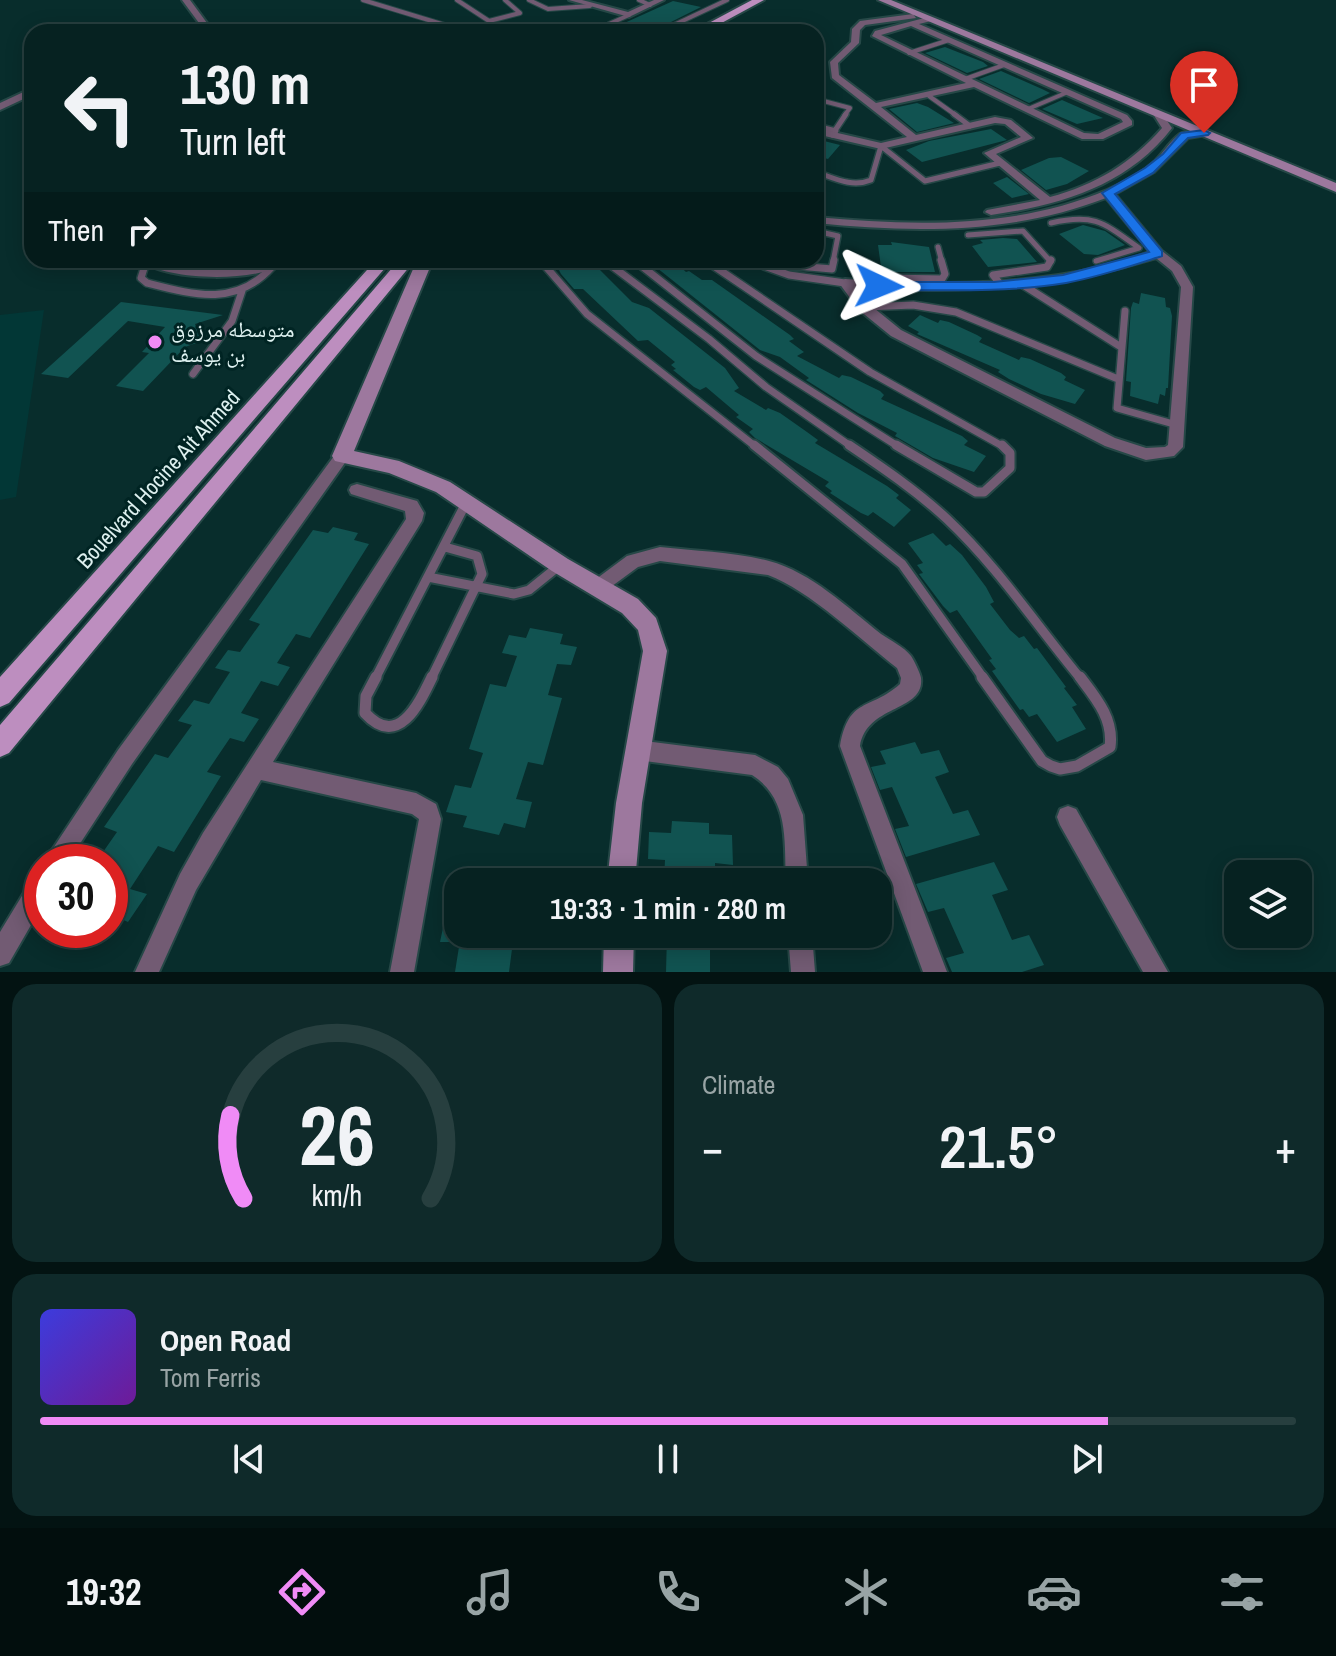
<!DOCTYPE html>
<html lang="en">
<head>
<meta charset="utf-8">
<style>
  :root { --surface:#062221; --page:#0f2a2a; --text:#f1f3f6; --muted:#98a4a5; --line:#273f3f; --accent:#f08bf6 }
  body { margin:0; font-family:"Archivo Narrow","Noto Naskh Arabic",sans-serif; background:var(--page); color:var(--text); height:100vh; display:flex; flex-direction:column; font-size:30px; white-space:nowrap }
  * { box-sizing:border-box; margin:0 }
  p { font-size:26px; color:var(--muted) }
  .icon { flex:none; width:44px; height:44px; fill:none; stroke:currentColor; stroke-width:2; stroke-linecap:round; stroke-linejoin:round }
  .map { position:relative; height:972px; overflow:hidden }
  .details { display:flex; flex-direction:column; gap:12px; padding:12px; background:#031312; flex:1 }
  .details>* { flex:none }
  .top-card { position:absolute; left:24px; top:24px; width:800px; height:244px; border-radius:24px; box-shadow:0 4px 20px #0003,0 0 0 2px var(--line); background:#062221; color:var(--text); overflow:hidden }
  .buttons { position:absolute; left:1224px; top:860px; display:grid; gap:16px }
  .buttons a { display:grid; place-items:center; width:88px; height:88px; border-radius:16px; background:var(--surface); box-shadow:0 4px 20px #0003,0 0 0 2px var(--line); font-size:40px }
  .speed { position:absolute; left:24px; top:844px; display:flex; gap:16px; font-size:40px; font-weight:700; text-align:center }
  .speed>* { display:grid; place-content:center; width:104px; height:104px; border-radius:50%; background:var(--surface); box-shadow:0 4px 20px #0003,0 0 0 2px var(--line); line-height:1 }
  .speed .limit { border:12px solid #d22; background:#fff; color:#111 }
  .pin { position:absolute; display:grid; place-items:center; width:68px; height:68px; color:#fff; margin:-82px -34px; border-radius:50% 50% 50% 0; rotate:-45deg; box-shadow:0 0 8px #0007 }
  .pin .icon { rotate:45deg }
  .me { position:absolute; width:88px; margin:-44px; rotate:92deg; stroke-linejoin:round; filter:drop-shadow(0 0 6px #0008) }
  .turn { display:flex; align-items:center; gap:28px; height:168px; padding:0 24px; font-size:36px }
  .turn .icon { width:104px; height:104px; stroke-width:2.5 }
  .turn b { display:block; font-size:56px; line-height:68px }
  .then { display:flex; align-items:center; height:76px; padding:0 24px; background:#0003; gap:16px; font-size:30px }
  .big { font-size:60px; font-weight:600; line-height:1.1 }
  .details .widget { flex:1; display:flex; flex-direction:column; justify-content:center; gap:12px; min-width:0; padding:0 28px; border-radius:24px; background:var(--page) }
  .details .dial { align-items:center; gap:0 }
  .dial svg { height:208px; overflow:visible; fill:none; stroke:var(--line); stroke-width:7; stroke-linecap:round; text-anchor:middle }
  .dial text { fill:var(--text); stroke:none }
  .song { display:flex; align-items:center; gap:24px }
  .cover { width:96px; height:96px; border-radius:12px; background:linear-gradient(135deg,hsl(240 70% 55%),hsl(280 70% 35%)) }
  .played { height:8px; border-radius:4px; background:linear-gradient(90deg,var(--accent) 85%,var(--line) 85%) }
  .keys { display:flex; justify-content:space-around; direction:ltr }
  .heat { display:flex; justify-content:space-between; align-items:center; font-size:44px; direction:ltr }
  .details .tiles { flex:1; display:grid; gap:12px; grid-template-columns:1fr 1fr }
  .widget:last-child { grid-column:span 2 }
  .trip { position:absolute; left:444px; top:868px; width:448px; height:80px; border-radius:24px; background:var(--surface); box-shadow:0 4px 20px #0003,0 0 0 2px var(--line); font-weight:600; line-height:80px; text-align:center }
  .tabs { display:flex; height:128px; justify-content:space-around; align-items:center; background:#020e0d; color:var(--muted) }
  .tabs .icon { width:56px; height:56px }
  .tabs .selected { color:var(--accent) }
  .tabs b { font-size:36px; color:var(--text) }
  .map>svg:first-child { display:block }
  .built { fill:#023736 }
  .building { fill:#115351 }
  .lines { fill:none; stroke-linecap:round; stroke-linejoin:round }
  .lane-far4-casing { stroke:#264847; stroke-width:6 }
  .lane-far3-casing { stroke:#264847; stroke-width:8 }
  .lane-far2-casing { stroke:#264847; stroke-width:10 }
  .lane-far1-casing { stroke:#264847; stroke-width:13 }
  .lane-casing { stroke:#264847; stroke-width:15 }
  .street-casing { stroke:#264847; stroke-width:4 }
  .secondary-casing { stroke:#264847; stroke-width:4 }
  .primary-casing { stroke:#264847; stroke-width:4 }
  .lane-far4 { stroke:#725b73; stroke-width:4 }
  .lane-far3 { stroke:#725b73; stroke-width:5 }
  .lane-far2 { stroke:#725b73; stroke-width:7 }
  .lane-far1 { stroke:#725b73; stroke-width:9 }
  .lane { stroke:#725b73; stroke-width:11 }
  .street { fill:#725b73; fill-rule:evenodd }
  .secondary { fill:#9d789e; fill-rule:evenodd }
  .primary { fill:#bd8ebf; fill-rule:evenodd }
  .route { fill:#1a73e8; stroke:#114b97; stroke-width:2 }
  .poi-dot { fill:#f08bf6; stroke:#002423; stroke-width:3 }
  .labels { text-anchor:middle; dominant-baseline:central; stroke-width:6; stroke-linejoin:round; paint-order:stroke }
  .poi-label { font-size:22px; fill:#ddf0ef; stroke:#002423; text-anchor:start }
  .street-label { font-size:22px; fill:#ddf0ef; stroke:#002423 }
</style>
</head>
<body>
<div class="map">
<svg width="1336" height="972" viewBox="0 0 1336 972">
  <rect width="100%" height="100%" fill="#082d2c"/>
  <path class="built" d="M44,310L16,497L0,500V315Z"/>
  <path class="building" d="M673,1L701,7L651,32H637L620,25Z
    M945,47L983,62L988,66L967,73L925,53Z
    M1001,71L1042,89L1050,93L1029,103L979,79Z
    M1062,100L1103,118L1077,124L1042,109Z
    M917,103L928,107L954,123L917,132L889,109Z
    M991,129L1007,140L922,162L906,150L929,141Z
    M816,139L840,145L828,159L816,156Z
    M1061,157L1089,171L1067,184L1046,190L1021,170L1049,158Z
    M1007,177L1029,194L1012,198L993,183Z
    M1083,225L1105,231L1125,245L1098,255L1084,254L1059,234Z
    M1003,238L1017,239L1037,262L988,267L972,246L983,243L980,240Z
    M891,242L929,247L935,272H894L881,267L878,245H892Z
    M556,260H590L632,302L649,308L725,368L739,388L734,391L766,410L768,408L780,413L807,432L818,440L815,443L887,486L899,495L896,498L911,510L894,527L873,512L868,516L861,513L830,493L832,491L825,486L829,482L755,438L749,432L753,429L736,417L739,415L706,387L700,390L694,387L673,370L676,369L671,365L675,362L648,340L638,341L583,289H574L561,274L559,270L564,268Z
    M647,260H673L686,272L689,271L702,280H712L790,335L794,339L789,341L804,352L797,356L839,378L842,375L851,377L880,391L884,395L881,399L962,436L968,441L964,445L986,456L974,472L933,458L895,436L897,433L858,413L806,380L809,378L780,357L760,350Z
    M1141,293L1165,298L1166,307L1170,308L1172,316L1168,388H1166L1165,396L1160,394L1158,404L1130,396L1131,382L1126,381L1131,308L1133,302L1139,304Z
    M121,302L223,315L195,324L202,341L185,347L143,391L116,386L149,353L142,352L165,327L128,321L68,378L41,374Z
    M920,315L938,323L940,320L949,322L977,335L982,338L979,342L1019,360L1021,357L1030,359L1061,373L1066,377L1064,380L1085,390L1075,404L1041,394L1009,379L998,372L1000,370L917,334L919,332L908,326Z
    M333,527L358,533L354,540L369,544L310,638L296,634L277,663L290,667L278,686L261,681L241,713L259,719L244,742L230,738L207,772L221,776L174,852L158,846L130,889L147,894L128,922L110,914V862H101L107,854L103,852L117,832L104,827L155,754L168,758L192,725L178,721L194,700L209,704L230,672L215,668L228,650L240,652L260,624L249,620L313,530L328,533Z
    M933,533L946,546L950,544L962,555L986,587L994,602L990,604L1010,630L1019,638L1024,636L1034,649L1037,648L1066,687L1064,688L1077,705L1072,707L1086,729L1057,742L1037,714L1029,717L1023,709L1020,710L992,671L996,669L989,660L992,659L957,610L950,613L943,606L919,574L923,573L917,565L923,563L908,543Z
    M530,628L563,634L560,644L577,647L571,665L557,664L548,695L562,698L543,765L528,762L516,799L532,802L525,828L504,823L499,835L463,827L467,816L446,812L455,785L471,788L483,753L469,749L490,684L506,687L517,656L502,653L509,635L526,638Z
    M915,742L921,754L939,750L949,772L935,777L953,814L968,810L980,835L906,857L895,829L909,826L892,787L880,790L871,767L886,764L880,751Z
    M672,821L709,823V834L732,835L733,865L715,863V882L664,880L665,860L648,859L649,832L671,833Z
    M994,862L1008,890L992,895L1012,940L1029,935L1044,965L1022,972H952L946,958L964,953L944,908L928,912L916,884Z
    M451,890L458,891V942H440Z
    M461,934H514L509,972H455Z
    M667,934H710V972H666Z"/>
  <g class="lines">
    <defs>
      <path id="lane-far4" d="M363,0L468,32
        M457,0L489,21L520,13L505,0
        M529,0L548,9L590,6
        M639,0L650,5
        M619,32L608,28L609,24L629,15
        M659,32L727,0
        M909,53L949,40
        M965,79L1004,65
        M929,96L957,116
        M816,99L850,108L844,116
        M1028,109L1068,92"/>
      <path id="lane-far3" d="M954,114L970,126
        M816,126L836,131
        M832,135L846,114
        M816,172C834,178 852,188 871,180L881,146L925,181L1000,163
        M1051,223C1095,213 1104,223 1139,248L1096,261
        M816,231L838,236L833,262
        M968,235L1023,231L1051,262
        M938,247L942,262
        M540,260L542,262
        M604,260L607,262
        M634,260L637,262
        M704,260L708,262
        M146,262L152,260
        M264,262L269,260"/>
      <path id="lane-far2" d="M151,260L146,262L141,278L147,283C194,295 236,307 272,267
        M540,260L587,314L756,447
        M604,260L709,339L766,387L852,447
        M634,260L756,356L899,447
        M705,260L870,372L1004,447
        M762,263L832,269L834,260
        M764,266L789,275L845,283
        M251,269L268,260
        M1020,283L1121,347
        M1001,285L993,275L1047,267L1051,260
        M879,286L885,278L942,279L945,274L941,260
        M865,307L913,305L956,312L1118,379
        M1125,311L1117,408L1177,425
        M193,374L232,321L242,291"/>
      <path id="lane-far1" d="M754,445L902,564L984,679
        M849,445C883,468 917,491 947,519C998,567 1037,626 1081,679
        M896,445L976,492H984L1010,468V453L1002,445
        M428,577L514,594L529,590L560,565
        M375,679L466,503
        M431,679L482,574L477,556L445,547"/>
      <path id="lane" d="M376,677L366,696L365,713C398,749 419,704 432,677
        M982,677L1042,761L1051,766L1060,769L1077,766L1110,747C1114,719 1096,698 1080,677"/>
      <path id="street" d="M182,0H190L207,23L197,32H188L199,23Z
        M569,0H582L628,12L654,0H664L629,17Z
        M913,14L916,18L865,25L860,30L859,43L838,63L839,75L876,103L966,83L872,36L875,31L928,17L931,21L919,24L1127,115L1132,121V125L1103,139H1082L974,87L881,107L916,135L995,117L1011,120L1033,138L996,154L1050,197C1095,185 1132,163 1162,128L1153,114L1155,112H1161L1172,128C1127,186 1061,205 991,215L985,212L987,210L1040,200L984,153L1021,137L1005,124L995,123L881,149L816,134V128L881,143L907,137L832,78L830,62L851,42L852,29L860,21ZM911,26L1121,119L1123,122L1098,134L1084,133L881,35Z
        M32,88V95L0,110V103Z
        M1204,130L1209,133L1207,135L1188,138L1154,172L1115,194L1162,251L1181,266L1193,287L1183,447L1174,456L1146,460L1105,446L891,336L859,310L839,283L845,279C929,285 1014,286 1097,268C1115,264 1133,258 1150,252L1106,198C1013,234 914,233 816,223V217C914,226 1015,229 1107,190C1123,183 1142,173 1155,161C1163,153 1170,141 1180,134C1186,130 1197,131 1204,130ZM1156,258L1172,271L1181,287L1168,445L1165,447L1146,448L1115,438L901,330L869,304L855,287C962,294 1053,290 1156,258Z
        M140,260C171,260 202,269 234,269C254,268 271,260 290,260C265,283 166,282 140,260Z
        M342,450L350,456L347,460L132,764L68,862H44L118,750L337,452Z
        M357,484L417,501L424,513L422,521L273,762L416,793L436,804L441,819L414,972H390L419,819L412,814L261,780L196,890L159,972H135L180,874L203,833L406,519L405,511L351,494L349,490L351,486Z
        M660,547C696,551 734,552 769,561C811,572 848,608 881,634C890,640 904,647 911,656C914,660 920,673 921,678C925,712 867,704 860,746L947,972H923L840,746C849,696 870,711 900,684L901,678L897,668C861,640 809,590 768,575L660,561L638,567L604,592L598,595L592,592L589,587L592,582L627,556Z
        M637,740L755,755L778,767L788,779L803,815L808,882H786C784,842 790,799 752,775L637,760L630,757L627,750L630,743Z
        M1068,806L1076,809L1168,972H1143L1060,825L1057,817L1060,809Z
        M42,873V906L9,963L0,966V932L34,876Z
        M788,934H812L815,972H791Z"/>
      <path id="secondary" d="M878,0H891L1336,183V192Z
        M417,260H433L354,451L399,461L450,482L568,559L638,599L656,618L667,651L642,803L635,882H607L616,803L643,651L638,630L622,613L552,571L436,492L389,473L335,461L332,456Z
        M604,934H634L633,972H603Z"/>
      <path id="primary" d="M752,0H764L705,32H692Z
        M376,260H392L9,703L0,707V677Z
        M399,260H415L9,753L0,757V725Z"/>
    </defs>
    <use href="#lane-far4" class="lane-far4-casing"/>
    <use href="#lane-far3" class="lane-far3-casing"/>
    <use href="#lane-far2" class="lane-far2-casing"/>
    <use href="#lane-far1" class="lane-far1-casing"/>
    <use href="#lane" class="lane-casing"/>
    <use href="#street" class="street-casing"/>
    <use href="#secondary" class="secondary-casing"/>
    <use href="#primary" class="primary-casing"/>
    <use href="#lane-far4" class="lane-far4"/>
    <use href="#lane-far3" class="lane-far3"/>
    <use href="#lane-far2" class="lane-far2"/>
    <use href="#lane-far1" class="lane-far1"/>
    <use href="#lane" class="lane"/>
    <use href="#street" class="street"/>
    <use href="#secondary" class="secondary"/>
    <use href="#primary" class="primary"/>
  </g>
  <path class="route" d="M1204,130L1210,133L1208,135L1188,138L1153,173L1115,194L1162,251V256C1131,266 1099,277 1066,283C1005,293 942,290 879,290L872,286L879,282H994L1063,275L1149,252L1102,193L1145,168L1163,154L1181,133Z"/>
  <circle class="poi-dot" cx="155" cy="342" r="8"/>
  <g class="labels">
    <g class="poi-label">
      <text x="171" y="329">متوسطه مرزوق<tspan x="171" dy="25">بن يوسف</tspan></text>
    </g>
    <g class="street-label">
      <text transform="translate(158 479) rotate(-48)">Bouelvard Hocine Ait Ahmed</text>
    </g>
  </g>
</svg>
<div class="buttons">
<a><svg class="icon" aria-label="layers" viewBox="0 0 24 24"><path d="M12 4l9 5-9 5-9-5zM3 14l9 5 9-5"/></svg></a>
</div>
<div class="speed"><div class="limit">30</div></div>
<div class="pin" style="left:1204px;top:133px;background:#d93025"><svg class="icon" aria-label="arrive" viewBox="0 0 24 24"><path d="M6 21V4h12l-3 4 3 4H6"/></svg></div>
<svg class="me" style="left:879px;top:286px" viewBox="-20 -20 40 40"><path d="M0-17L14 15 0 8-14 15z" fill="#1a73e8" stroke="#fff" stroke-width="4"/></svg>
<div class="trip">19:33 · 1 min · 280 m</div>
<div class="top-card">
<div class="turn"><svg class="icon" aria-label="left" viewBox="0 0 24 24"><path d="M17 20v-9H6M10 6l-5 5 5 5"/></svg><div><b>130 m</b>Turn left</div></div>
<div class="then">Then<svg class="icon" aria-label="right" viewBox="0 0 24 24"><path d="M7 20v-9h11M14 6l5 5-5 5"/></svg></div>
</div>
</div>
<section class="details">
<div class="tiles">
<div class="widget dial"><svg viewBox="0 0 100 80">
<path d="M14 69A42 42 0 1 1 86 69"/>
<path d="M14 69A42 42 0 0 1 9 37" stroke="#f08bf6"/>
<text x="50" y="56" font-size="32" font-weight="700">26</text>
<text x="50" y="72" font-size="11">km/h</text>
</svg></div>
<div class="widget"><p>Climate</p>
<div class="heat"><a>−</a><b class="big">21.5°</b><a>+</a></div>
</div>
<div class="widget">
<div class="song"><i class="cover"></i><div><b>Open Road</b><p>Tom Ferris</p></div></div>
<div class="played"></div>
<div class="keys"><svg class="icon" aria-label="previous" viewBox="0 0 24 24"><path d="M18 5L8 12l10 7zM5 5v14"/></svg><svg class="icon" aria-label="pause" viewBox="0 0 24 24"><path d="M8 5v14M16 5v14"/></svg><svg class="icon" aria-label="next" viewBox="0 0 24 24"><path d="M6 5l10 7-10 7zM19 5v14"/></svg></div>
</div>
</div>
</section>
<nav class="tabs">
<b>19:32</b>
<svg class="icon selected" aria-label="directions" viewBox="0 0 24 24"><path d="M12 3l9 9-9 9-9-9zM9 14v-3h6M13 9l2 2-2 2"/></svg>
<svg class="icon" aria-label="music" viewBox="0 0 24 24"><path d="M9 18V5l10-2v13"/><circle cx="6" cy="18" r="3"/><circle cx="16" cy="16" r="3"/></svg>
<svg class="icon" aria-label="phone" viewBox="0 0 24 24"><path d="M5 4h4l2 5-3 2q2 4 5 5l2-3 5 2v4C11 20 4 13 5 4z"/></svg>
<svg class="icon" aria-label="climate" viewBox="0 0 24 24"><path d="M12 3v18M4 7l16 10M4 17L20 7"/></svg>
<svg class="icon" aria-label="car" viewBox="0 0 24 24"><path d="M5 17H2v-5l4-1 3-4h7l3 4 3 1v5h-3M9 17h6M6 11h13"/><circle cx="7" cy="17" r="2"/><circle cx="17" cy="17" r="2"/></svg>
<svg class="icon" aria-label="filters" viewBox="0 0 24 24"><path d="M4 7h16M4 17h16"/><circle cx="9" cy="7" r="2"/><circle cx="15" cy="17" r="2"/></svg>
</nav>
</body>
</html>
